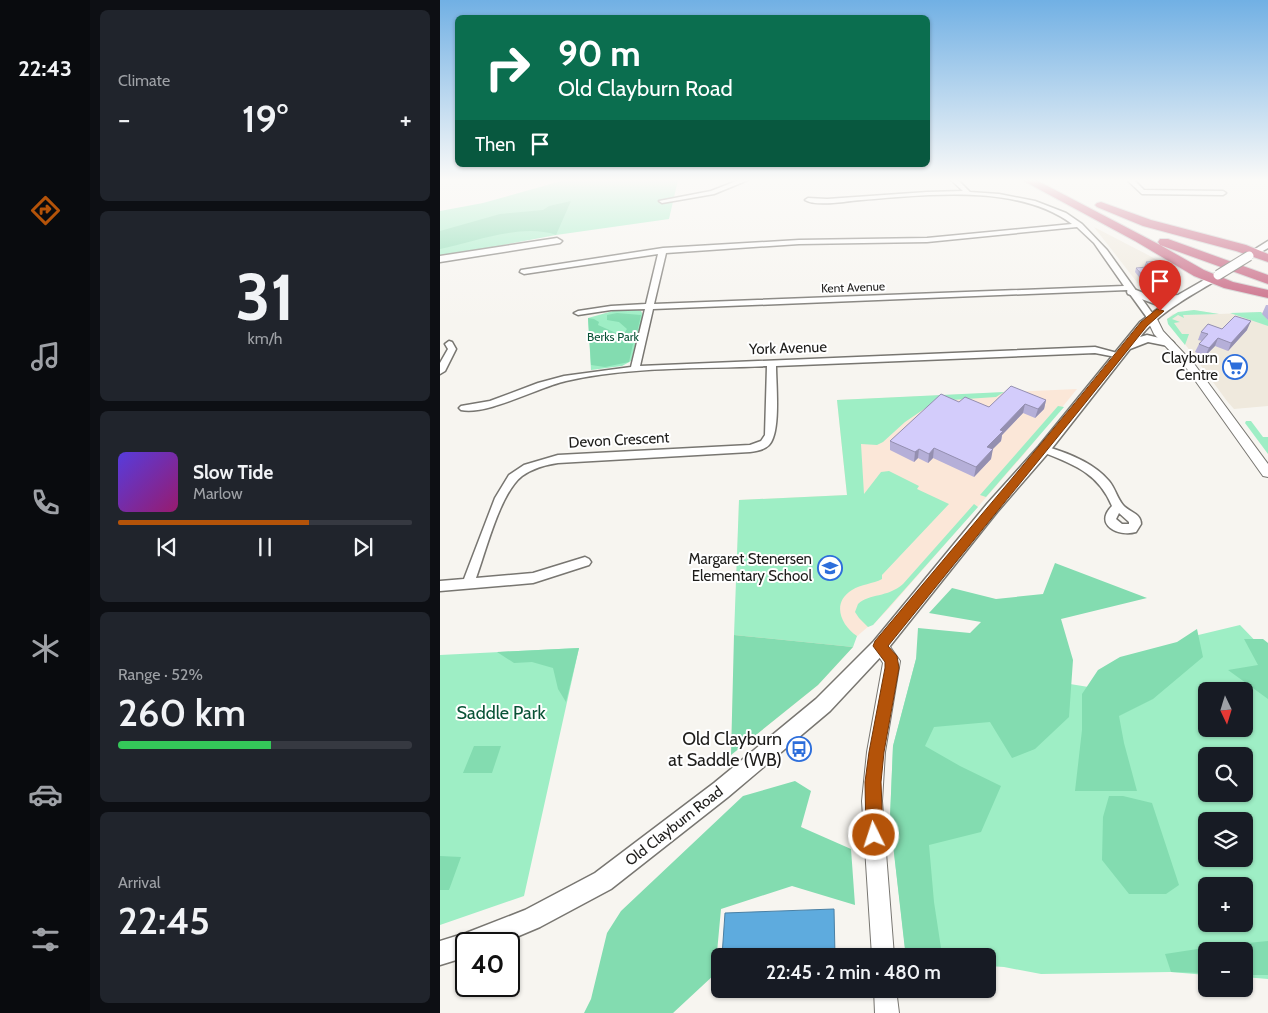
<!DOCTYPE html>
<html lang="en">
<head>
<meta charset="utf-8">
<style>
  :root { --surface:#171b24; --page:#20242c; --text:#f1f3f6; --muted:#9ea1a6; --line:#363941; --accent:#b45309 }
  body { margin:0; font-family:Cabin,sans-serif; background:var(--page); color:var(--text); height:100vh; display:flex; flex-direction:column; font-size:19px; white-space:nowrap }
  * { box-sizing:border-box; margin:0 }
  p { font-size:16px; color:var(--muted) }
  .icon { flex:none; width:28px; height:28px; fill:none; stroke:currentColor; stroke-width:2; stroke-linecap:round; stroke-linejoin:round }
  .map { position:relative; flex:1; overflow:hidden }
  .details { display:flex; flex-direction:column; gap:10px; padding:10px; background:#0d0f14; width:350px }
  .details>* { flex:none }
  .guide { position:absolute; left:15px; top:15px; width:475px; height:152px; border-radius:8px; box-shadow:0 1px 4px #0004; background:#0b6e4f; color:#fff; overflow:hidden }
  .needle { width:32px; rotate:176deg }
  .controls { position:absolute; left:758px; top:682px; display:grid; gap:10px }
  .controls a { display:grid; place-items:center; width:55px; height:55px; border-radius:8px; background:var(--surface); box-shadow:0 1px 4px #0004; font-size:25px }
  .speed { position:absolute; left:15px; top:932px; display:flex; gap:10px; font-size:25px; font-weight:700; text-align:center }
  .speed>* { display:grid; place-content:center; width:65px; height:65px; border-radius:50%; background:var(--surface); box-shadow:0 1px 4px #0004; line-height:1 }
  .speed .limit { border:2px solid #111; border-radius:8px; background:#fff; color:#111 }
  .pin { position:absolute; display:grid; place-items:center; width:42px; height:42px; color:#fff; margin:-51px -21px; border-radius:50% 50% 50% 0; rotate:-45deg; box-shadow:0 0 5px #0007 }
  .pin .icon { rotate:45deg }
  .me { position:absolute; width:55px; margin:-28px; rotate:356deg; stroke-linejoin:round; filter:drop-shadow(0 0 4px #0008) }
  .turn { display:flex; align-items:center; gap:18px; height:105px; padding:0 20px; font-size:22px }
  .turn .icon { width:65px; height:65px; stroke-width:2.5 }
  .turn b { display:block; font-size:35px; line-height:42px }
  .then { display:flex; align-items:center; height:48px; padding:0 20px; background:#0003; gap:10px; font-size:19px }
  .big { font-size:38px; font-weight:600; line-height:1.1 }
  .details .tile { flex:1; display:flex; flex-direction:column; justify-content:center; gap:8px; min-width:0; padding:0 18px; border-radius:8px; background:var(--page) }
  .details .dial { align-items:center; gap:0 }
  .dial b { font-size:65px; line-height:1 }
  .song { display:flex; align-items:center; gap:15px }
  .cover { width:60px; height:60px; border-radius:8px; background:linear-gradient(135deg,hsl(250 70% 55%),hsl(320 70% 35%)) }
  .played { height:5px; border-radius:2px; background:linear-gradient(90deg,var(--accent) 65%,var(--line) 65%) }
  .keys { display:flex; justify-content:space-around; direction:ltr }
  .heat { display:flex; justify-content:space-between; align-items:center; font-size:28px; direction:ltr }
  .charge { height:8px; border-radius:4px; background:linear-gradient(90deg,#34c759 52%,var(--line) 0) }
  .trip { position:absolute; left:271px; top:948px; width:285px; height:50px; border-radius:8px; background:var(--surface); box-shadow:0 1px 4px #0004; font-weight:600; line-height:50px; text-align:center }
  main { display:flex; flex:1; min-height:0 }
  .tab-bar { display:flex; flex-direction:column; width:90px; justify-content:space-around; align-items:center; background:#090b0e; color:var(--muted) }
  .tab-bar .icon { width:35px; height:35px }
  .tab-bar .active { color:var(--accent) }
  .tab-bar b { font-size:22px; color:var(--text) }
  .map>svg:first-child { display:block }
  .built { fill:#efe9dd }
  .education { fill:#fbe7d8 }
  .green { fill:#9eeec5; fill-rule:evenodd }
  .forest { fill:#83dcb0 }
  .water { fill:#5eabde; stroke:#4b80a4 }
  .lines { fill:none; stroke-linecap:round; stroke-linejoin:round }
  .minor-casing { stroke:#787671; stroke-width:3 }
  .tertiary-casing { stroke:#787671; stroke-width:2 }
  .secondary-casing { stroke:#787671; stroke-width:3 }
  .motorway-casing { stroke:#d2d2d1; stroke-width:2 }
  .minor { fill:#fff; fill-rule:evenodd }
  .tertiary { fill:#fff; fill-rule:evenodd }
  .secondary { fill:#fff; fill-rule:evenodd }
  .motorway { fill:#c76380; fill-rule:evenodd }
  .secondary-bridge-casing { stroke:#787671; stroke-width:11; stroke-linecap:butt }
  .secondary-bridge { stroke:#fff; stroke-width:9 }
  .wall { fill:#b5afd8 }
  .shaded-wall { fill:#948fb0 }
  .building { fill:#d3ccfb; stroke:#948fb0 }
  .route { fill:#b45309; stroke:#753606 }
  .labels { text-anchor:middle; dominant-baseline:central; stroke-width:4; stroke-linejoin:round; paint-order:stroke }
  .far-street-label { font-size:12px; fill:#1e1d1b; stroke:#fff }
  .far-park-label { font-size:12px; fill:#095236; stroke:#fff }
  .street-label { font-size:15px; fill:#1e1d1b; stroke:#fff }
  .poi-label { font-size:15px; fill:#1e1d1b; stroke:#fff; text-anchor:end }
  .near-park-label { font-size:18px; fill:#095236; stroke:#fff }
  .near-poi-label { font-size:18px; fill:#1e1d1b; stroke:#fff; text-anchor:end }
</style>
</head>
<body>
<main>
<nav class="tab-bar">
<b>22:43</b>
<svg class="icon active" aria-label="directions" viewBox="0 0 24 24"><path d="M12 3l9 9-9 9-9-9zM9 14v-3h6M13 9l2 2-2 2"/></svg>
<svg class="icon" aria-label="music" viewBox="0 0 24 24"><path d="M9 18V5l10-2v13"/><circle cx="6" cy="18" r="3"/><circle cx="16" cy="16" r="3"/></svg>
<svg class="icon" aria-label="phone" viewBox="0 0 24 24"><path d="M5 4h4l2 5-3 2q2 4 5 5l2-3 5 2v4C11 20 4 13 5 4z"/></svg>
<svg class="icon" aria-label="climate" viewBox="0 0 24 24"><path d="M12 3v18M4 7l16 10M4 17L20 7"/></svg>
<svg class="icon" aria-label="car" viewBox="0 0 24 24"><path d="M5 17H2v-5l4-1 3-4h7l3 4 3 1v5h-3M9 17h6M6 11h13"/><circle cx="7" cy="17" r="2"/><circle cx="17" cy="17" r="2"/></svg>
<svg class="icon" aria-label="filters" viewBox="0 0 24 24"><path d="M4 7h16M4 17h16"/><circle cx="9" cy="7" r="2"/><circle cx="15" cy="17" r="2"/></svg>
</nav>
<section class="details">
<div class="tile"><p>Climate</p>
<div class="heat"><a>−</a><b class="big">19°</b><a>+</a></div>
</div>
<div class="tile dial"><b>31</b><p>km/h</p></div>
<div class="tile">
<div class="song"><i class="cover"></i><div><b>Slow Tide</b><p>Marlow</p></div></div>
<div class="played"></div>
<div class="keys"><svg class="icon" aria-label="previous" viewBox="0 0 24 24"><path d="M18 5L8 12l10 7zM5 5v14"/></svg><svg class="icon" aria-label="pause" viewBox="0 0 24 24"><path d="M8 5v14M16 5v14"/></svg><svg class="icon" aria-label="next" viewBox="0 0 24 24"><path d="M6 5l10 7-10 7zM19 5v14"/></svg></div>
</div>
<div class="tile"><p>Range · 52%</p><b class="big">260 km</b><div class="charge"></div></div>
<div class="tile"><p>Arrival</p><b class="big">22:45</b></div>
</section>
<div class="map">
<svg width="828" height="1013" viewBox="0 0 828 1013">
  <rect width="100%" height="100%" fill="#f7f5f0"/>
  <path class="built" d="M654,227L737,270V290L727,297L707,295Z
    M754,310L779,314L828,312V406L794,409L787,401L728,321L727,319L733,314Z"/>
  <path class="education" d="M637,389L585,453L451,606L433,625H430L415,638L413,647L378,685L291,755L299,500L407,495L397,400Z"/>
  <path class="green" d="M125,180H238L229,219L116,235L0,257V211L43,203Z
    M727,265L737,270L735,291L723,288L729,287L724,280H727V276L722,270V266Z
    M196,310L201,311L203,315L191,361L182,366L151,370L148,318L173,311Z
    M754,310L779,314L743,315L744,318L738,315L732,319L740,322L734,323L742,334H749L745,345L728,324L727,319L738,312Z
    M821,312L828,320V326L790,313Z
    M564,392L556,397L496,401L465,422L443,442L437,445L421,444L424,494L441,472L449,471L479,486L477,489L509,504L442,575V579C433,584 421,584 412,590C391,603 401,625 417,636L413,647L294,635L299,500L407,495L397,400Z
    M618,406L624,407L546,497L540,495Z
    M806,421H811L823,437H828V454L805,423Z
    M534,504L538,507L433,625L428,627L419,618L415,612L418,604C430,593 447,598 463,584Z
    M800,625L828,654V979L804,977V951H766V975L731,972L601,974L564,967L548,966V956H466L450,818L453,746L476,659L667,690L750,637ZM766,691H804V729H766ZM766,756H804V794H766ZM766,821H804V859H766ZM766,886H804V924H766Z
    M139,648L84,896L0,925V655Z"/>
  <path class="forest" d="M131,201L116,235C82,223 34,242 0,249V231L60,214L103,210L109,206Z
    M177,313L201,315L196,337L189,338L183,335L187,329L179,322L167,320V315Z
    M148,318L154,319L159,322L158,325L176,333L172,338H181L184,343L193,344L189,362L165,367L151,365Z
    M615,563L707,598L621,619L633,660L629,717L595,749L572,758L550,722L494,727L485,746L520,766L561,786L541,832L489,845L494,902L501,948L465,950L450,818L453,746L476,659L478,628L530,633L541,622L489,613L512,588L556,599L603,594Z
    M757,629L763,657L713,699L679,716L684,743L697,791H635L642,730V694L658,670L680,657L737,642Z
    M294,635L413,647L378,685L291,755Z
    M804,639H823L828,643V699L788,670L818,665Z
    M139,648L126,702L118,689L113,668L92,662L74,663L57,652Z
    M34,746H61L52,773H23Z
    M355,781L371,791L361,827L411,849L415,905L352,886L281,909L275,974L233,1013H144L151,999L167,933L181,911L303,796Z
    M669,796H683L712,803L739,885L726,894H689L662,860L663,817Z
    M0,856L21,857L9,890H0Z
    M828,941V975H804V951H766V973L731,972L725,954L777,946Z"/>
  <path class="water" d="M394,909L395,956H282L285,913Z"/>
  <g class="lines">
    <defs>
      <path id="minor" d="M299,180H308L274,194L222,203L219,201L271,191Z
        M511,180H518L530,192L559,194L595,201L626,213L642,224L667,250L715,317L714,319H708L687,290L213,309L200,366L655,347L681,354V358L655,353L336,366C336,384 341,433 329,445C324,450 317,451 310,452L118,463C105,465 93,468 82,476C60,493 46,551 36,578L93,573L145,557L149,559L151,562L149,565L93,583L0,591V581L24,579L55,498L69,475L84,465L118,455L310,445L321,441L325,435L327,366C262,369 190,366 126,381C99,387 46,416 21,410L19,408L21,406L50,401L98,383L124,376L191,367L205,309L171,310L138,315L134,313L138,311L171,306L206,304L218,254L84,274L80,272L81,270L223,248L359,240L487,238L632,224C577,183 486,195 421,200C407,201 376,207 365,200L368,198L387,199L487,192L523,191ZM637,227L654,243L684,286L214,304L226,253L359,244L487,242Z
        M687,180H694L704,190L783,191L786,193L783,195L702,194Z
        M9,341L12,342L16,349L5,371L0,374V363L8,349L5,344Z
        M604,446C626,452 654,463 669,481C675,488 677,498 683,505C689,512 701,513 701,524L696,532C679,537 653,525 672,506C658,472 632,464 600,451L599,449ZM679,513L689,522V524H682L676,519Z"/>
      <path id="tertiary" d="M711,314L715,315L723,331L755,365L828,464V477L823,476L747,369L714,334L706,317Z
        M440,639L446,641L460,661L445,752L442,801L454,956H432L422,801L427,752L443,663L432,646L434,641Z
        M434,989H456L459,1013H435Z"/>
      <path id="secondary" d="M117,238L122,241L120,243L0,262V256Z
        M828,241V248L809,259L804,256Z
        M778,272L782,273V277C754,294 720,311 700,337L707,335L732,341L734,343L732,345L728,346L708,342L690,349L609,452L557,512L446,651L390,711L288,797L171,889L100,927L60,944H26V957L0,965V941L26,933L85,910L155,873L274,783L376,699L434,641L547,504L599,446L700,322L727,302L715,304L688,294L687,292L688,290H696L716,298L738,295Z"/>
      <path id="motorway" d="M582,180H596L720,245L718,242L720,239H728L828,275V284L720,245L764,270L793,282L828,290V298L784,288L754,276L695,241Z
        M661,202L711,220L806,245L828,254V262L796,251L703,226L657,207L655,205L657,203Z"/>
    </defs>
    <use href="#minor" class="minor-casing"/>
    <use href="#tertiary" class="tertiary-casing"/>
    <use href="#secondary" class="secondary-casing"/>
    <use href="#motorway" class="motorway-casing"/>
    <use href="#minor" class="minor"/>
    <use href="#tertiary" class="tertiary"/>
    <use href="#secondary" class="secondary"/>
    <use href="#motorway" class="motorway"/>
    <defs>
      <path id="secondary-bridge" d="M778,275L809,256"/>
    </defs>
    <use href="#secondary-bridge" class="secondary-bridge-casing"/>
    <use href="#secondary-bridge" class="secondary-bridge"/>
  </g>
  <path class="wall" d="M706,262L728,271L725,279L703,282L695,272L696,268L704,267Z
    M826,305H828V320L822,314Z
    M782,329L807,330L788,351L775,346L765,356L755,352L759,344L762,341L758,340L761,332Z
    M606,400L604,409L595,418L583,413L562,435L561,441L552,449L551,459L534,477L493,458L488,463L478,458L474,462L450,450V441L519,402L549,407Z"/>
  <path class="shaded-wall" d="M727,275L725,279L703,282L705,278Z
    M811,321L807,330L788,351L791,343Z
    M778,338L775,346L765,356L769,348Z
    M606,400L604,409L595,418L598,409Z
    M585,404L583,413L562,435L561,441L545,457L547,447L560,430Z
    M494,448L493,458L488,463L489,454Z
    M479,449L478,458L474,462L475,452Z
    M553,449L551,459L534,477L536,467Z"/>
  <path class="building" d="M720,261L728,271H723L727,275L705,278L696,268L707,267L705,265H709L706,262Z
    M795,316L811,321L791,343L778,338L769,348L759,344L768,334L761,332L768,324L782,329Z
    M571,386L606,400L598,409L585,404L560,430L563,431L547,447L553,449L536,467L494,448L489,454L479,449L475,452L450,441L501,394L519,402L525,397L549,407Z"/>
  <linearGradient id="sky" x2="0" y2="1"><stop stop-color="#71b0e4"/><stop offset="0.56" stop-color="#fbfaf8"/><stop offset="1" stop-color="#fbfaf8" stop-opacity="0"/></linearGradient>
  <rect width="828" height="322" fill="url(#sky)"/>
  <path class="route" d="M717,309L724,311L707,326C622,433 534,539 448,646L457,656L459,668L444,752L441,782L443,835L440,841L434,844L428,841L426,835L425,782L429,752L445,668V662L433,646L435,641C524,535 614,430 701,322Z"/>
  <defs>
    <symbol id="supermarket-ring" viewBox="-11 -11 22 22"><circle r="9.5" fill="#fff" stroke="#2d6edb" stroke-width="1.5"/><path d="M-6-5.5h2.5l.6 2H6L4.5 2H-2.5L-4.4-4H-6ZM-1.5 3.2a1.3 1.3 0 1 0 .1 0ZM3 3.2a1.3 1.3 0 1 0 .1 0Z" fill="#2d6edb"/></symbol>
    <symbol id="school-ring" viewBox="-11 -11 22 22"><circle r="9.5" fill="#fff" stroke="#2d6edb" stroke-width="1.5"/><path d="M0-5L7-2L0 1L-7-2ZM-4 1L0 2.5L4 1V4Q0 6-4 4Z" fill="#2d6edb"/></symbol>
    <symbol id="bus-ring" viewBox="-11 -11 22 22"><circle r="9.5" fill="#fff" stroke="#2d6edb" stroke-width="1.5"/><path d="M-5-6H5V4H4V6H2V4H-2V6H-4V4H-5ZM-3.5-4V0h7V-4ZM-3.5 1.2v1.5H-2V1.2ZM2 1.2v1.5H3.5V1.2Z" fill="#2d6edb"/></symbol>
  </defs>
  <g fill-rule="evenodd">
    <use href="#supermarket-ring" x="781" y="353" width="28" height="28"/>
    <use href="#school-ring" x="376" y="554" width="28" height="28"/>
    <use href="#bus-ring" x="345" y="735" width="28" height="28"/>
  </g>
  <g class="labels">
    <g class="far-street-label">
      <text transform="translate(413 287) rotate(-2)">Kent Avenue</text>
    </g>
    <g class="far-park-label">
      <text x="173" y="336">Berks Park</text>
    </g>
    <g class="street-label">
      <text transform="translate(348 348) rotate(-2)">York Avenue</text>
      <text transform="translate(179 440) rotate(-3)">Devon Crescent</text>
      <text transform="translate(234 826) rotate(-38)">Old Clayburn Road</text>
    </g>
    <g class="poi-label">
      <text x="778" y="358">Clayburn<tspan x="778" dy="17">Centre</tspan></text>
      <text x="372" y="559">Margaret Stenersen<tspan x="372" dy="17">Elementary School</tspan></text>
    </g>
    <g class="near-park-label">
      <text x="61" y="713">Saddle Park</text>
    </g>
    <g class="near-poi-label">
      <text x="342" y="739">Old Clayburn<tspan x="342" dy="21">at Saddle (WB)</tspan></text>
    </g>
  </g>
</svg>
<div class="controls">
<a><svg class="needle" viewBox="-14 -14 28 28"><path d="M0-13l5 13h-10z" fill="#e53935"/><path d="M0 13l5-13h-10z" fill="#9ea1a6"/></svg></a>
<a><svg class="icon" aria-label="search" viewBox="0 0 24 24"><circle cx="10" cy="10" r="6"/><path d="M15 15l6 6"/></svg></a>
<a><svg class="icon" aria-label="layers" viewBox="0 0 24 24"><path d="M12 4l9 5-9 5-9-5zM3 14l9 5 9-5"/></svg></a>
<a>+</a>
<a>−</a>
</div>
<div class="speed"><div class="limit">40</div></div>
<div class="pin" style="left:720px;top:311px;background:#d93025"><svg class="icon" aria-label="arrive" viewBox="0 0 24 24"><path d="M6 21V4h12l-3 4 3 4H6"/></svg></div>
<svg class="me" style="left:434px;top:835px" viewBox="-20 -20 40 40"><circle r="17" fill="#b45309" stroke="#fff" stroke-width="3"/><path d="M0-11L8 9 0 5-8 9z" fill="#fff"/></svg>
<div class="trip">22:45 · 2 min · 480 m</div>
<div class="guide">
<div class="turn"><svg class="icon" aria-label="right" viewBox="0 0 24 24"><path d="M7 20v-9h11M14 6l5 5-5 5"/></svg><div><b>90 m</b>Old Clayburn Road</div></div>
<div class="then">Then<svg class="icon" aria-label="arrive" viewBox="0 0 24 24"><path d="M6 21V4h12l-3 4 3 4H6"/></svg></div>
</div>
</div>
</main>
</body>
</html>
